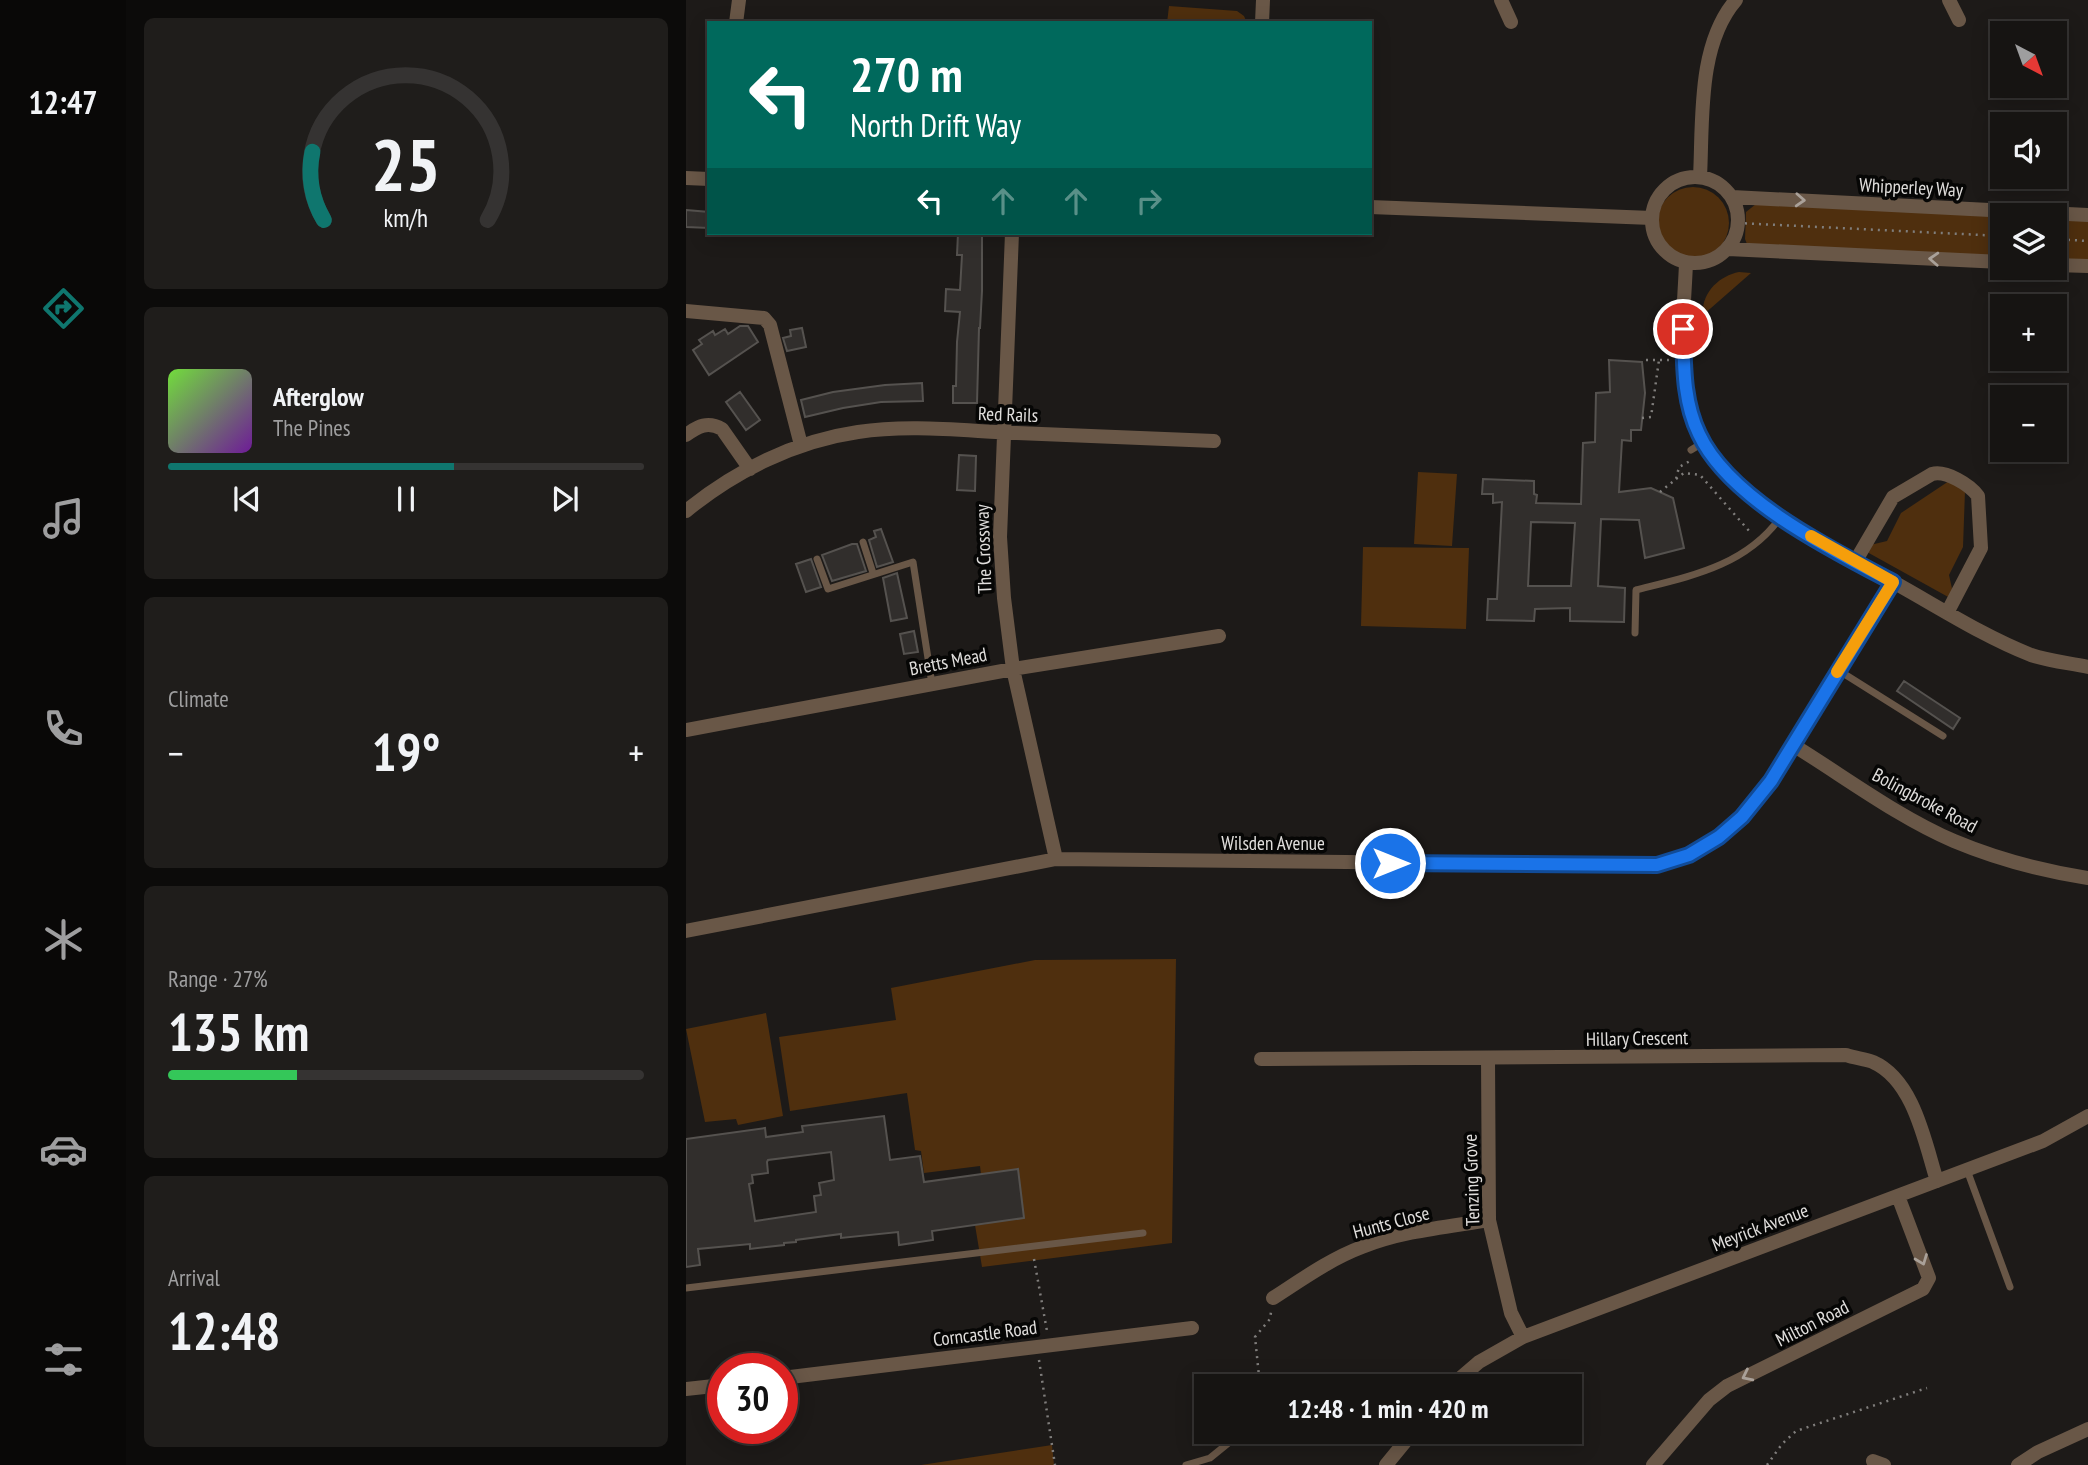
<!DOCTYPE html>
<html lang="en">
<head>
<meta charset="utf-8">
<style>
  :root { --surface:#161412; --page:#1f1d1b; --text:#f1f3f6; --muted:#9e9e9f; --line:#353332; --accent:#0f766e }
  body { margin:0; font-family:"PT Sans Narrow",sans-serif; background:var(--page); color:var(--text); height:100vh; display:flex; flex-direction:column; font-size:26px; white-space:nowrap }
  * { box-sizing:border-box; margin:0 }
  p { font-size:23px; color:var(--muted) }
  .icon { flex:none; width:38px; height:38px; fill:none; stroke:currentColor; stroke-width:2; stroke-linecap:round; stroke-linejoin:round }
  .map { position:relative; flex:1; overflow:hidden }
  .sheet { display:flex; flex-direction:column; gap:18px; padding:18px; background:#0c0b0a; width:560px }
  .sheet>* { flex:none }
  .top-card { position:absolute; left:21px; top:21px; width:665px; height:214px; border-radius:0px; box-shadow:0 4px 18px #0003,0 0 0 2px var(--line); background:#00695c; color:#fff; overflow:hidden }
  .needle { width:46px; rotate:139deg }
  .buttons { position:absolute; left:1304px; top:21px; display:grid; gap:14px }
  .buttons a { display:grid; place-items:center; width:77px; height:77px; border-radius:0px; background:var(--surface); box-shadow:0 4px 18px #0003,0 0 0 2px var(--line); font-size:35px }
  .speed { position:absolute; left:21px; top:1353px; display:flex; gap:14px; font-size:35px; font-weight:700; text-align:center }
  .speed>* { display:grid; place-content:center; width:91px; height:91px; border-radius:50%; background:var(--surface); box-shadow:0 4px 18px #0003,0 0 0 2px var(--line); line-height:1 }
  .speed .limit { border:10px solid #d22; background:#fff; color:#111 }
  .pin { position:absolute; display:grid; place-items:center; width:60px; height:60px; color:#fff; margin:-30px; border:4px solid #fff; border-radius:50%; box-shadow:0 2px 7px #0007 }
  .me { position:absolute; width:77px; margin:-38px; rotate:90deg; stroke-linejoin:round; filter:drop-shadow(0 0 5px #0008) }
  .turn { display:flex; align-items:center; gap:24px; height:147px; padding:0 28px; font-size:32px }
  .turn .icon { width:91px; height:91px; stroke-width:2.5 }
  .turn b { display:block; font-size:49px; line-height:60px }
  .lanes { display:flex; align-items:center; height:66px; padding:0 28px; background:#0003; justify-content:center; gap:35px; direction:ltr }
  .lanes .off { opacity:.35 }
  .big { font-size:52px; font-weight:600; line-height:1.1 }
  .sheet .tile { flex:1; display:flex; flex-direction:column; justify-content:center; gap:10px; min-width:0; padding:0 24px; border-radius:10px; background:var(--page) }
  .sheet .dial { align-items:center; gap:0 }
  .dial svg { height:182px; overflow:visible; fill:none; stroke:var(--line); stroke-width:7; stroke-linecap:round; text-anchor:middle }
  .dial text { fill:var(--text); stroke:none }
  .song { display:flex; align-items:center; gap:21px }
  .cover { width:84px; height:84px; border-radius:10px; background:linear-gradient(135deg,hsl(100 70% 55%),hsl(280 70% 35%)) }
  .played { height:7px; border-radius:4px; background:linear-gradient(90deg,var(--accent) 60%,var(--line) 60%) }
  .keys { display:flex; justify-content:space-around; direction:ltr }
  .heat { display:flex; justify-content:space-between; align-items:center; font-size:38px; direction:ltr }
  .charge { height:10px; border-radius:5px; background:linear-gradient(90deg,#34c759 27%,var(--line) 0) }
  .trip { position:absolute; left:508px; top:1374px; width:388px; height:70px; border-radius:0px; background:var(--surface); box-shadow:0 4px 18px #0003,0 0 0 2px var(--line); font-weight:600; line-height:70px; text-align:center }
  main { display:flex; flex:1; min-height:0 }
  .dock { display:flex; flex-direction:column; width:126px; justify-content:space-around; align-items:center; background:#090807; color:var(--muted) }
  .dock .icon { width:49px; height:49px }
  .dock .selected { color:var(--accent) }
  .dock b { font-size:32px; color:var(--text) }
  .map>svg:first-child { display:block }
  .green { fill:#4f2f0e }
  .building { fill:#312e2c; stroke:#55524f; stroke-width:2; fill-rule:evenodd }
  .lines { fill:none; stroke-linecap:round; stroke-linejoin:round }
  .path { stroke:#807e7c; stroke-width:2.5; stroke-dasharray:2 5; stroke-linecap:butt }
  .service { stroke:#695747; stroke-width:7 }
  .minor { stroke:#695747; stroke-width:14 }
  .oneway { stroke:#aaa199 }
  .route-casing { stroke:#114b97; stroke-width:18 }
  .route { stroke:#1a73e8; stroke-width:12 }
  .slow { stroke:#f59e0b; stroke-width:12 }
  .labels { text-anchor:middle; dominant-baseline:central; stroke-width:7; stroke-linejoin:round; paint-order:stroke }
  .street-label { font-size:19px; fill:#e0dedc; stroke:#060605 }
</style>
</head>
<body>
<main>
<nav class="dock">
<b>12:47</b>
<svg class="icon selected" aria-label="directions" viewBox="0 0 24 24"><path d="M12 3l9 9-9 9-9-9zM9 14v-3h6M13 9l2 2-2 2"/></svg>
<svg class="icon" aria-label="music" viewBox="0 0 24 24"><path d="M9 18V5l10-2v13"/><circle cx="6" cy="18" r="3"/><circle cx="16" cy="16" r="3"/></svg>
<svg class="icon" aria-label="phone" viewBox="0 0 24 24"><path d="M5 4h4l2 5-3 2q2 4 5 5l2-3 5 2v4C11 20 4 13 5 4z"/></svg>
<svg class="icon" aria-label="climate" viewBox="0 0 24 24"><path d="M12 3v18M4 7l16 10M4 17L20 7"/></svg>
<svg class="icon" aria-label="car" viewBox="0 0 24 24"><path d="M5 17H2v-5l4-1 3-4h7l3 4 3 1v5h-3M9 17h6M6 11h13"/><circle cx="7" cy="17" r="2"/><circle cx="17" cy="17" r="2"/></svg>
<svg class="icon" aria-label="filters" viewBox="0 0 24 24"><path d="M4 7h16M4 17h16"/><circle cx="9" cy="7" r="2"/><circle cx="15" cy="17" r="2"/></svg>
</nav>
<section class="sheet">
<div class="tile dial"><svg viewBox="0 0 100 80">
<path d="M14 69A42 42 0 1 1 86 69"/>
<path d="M14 69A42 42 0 0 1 9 39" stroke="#0f766e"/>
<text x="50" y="56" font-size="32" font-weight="700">25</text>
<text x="50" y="72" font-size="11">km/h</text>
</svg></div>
<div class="tile">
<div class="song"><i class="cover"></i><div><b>Afterglow</b><p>The Pines</p></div></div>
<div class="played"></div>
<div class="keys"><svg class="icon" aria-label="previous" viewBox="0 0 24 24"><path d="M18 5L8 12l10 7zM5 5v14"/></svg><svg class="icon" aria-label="pause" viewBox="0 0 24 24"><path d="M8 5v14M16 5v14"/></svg><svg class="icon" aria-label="next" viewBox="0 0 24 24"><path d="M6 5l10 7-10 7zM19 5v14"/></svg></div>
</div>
<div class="tile"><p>Climate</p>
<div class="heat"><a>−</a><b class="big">19°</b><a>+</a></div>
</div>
<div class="tile"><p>Range · 27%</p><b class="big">135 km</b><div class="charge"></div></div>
<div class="tile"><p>Arrival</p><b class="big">12:48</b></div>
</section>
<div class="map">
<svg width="1402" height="1465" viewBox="0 0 1402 1465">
  <rect width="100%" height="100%" fill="#1d1a18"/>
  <path class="green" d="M483,6L551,11L558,16L561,23H481Z
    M971 223a36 36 0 1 1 72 0a36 36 0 1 1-72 0Z
    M1070,204L1316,216V259L1061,244L1059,239L1060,212Z
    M1368,219L1402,220V263L1369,262Z
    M1053,272L1065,273L1017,315C1015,293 1033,276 1053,272Z
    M732,472L771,474L766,546L728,544Z
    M1263,481L1279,491L1277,547L1263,575L1267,593L1264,598L1181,552L1184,545L1201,541L1215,513Z
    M677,547L783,548L780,629L675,626Z
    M490,959L486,1243L296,1267L289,1225L301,1224L294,1166L238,1173L235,1151L229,1150L221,1093L104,1111L93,1037L210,1020L205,988L349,960Z
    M80,1013L97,1116L52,1125L50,1119L19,1122L0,1029Z
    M366,1445L368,1465H235Z"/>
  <path class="building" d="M0,210L23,212V228L0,227Z
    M272,233H296V291L294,328H293L291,403H267V386H270L271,342L274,312L259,311L260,289L274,290L276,255H271Z
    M54,326H62L72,342L23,375L7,350L16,344L13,340L27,331L29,335L39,329L42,334Z
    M116,328L120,347L101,351L97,338L105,336L104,330Z
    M923,360L956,362L959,393L955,430H945V441L936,440L933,492L965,488L987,498L998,548L959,558L953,520L915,519L912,586L939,588L938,622L884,621V608L849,609L848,621L801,620L802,599H811L816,502L807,503V494H796L797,479L848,481V494L851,495L850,503L895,504L897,443L909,442L910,393L924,392ZM845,522L889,523L885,586H842Z
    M236,383L237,401L195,402L157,408L119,417L115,400L147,392L199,385Z
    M54,392L74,420L60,430L40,402Z
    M273,455L290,456L289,491L271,490Z
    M195,529L207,562L191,567L183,540L190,537L188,531Z
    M166,544H171L180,571L146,581L136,555Z
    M125,559L135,587L120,592L110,564Z
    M211,573L221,618L205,621L197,578Z
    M228,631L232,652L218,654L214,634Z
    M1218,681L1274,718L1267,729L1211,691Z
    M198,1116L204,1160L234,1156L238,1182L332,1169L338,1218L246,1231L247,1240L213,1245L212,1232L155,1238V1234L110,1240V1242L98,1243V1245L64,1249V1244L12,1249L14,1265L0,1267V1139L79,1128L80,1137L117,1132L116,1126ZM145,1152L148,1180L133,1183L135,1195L128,1196L130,1212L69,1221L63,1184L67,1183L66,1175L82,1173L81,1162L82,1160Z"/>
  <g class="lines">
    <path class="path" d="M1052,223L1316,236
      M1368,239L1402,241
      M960,360H984
      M956,418L965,417L973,360
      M990,479L998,473L1014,475L1064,532
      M974,492L990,479L993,467L1004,461
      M348,1259L361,1331
      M353,1360L369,1465
      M574,1386L569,1337L584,1319L585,1312
      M1081,1465L1096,1444L1110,1431L1241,1388"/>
    <path class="service" d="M1005,450L1018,442
      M177,542L187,573
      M131,559L142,589L227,562L246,684
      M949,633L950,590C1005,576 1059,566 1094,518
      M1152,670L1257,736
      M1281,1170L1324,1287
      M0,1288L457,1233
      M500,1465L524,1458L556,1432"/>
    <path class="minor" d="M815,0L825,22
      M1263,0L1273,20
      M50,23L53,0
      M576,23L577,0
      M1014,177C1017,121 1011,45 1050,0
      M966 220a43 43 0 1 1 86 0a43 43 0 1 1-86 0Z
      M0,178L23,179
      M1046,197L1402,215
      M684,207L966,218
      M326,233L314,537L318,598L327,669L370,859
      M1042,249L1316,262
      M1000,263C998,318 988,383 1013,435C1047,503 1145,548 1209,583C1254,608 1297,636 1345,655C1363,661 1383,663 1402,667
      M1368,265L1402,266
      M0,311L78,318L84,325L115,445
      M0,435C12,426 22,421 36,429L64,469
      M0,511C49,471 109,441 172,432C224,424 279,431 331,433C397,436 463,438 528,441
      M1169,562L1207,497L1246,474C1260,470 1284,485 1292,496L1295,548L1261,613
      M0,730L327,669L533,636
      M1107,745C1159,777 1212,817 1268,841C1311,859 1357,871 1402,878
      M0,931L370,859L971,865L1003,855L1033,837L1057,817L1085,781L1207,582
      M575,1059L1160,1055C1169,1058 1179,1059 1187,1062C1228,1080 1239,1143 1251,1181
      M802,1059L803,1220L825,1313L837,1337
      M587,1298C615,1280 644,1259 676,1247C716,1231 761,1227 803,1220
      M96,1378L506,1328
      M765,1386L793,1362L837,1337L1357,1141L1402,1116
      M0,1389L37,1385
      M1187,1461L1198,1465
      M700,1465L727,1432
      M967,1465L1023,1400L1041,1386L1237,1289L1243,1278L1212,1196
      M1332,1465L1352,1452L1402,1429"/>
  </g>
  <defs><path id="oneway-chevron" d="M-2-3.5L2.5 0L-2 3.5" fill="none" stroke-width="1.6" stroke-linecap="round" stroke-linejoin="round" transform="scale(1.75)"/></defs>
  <g class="oneway">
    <use href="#oneway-chevron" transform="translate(1114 200) rotate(3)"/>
    <use href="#oneway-chevron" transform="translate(1248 259) rotate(-177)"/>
    <use href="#oneway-chevron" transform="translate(1236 1260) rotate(69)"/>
    <use href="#oneway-chevron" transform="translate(1061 1376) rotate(154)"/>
  </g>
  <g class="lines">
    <defs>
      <path id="route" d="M704,863L971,865L1003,855L1033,837L1056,817L1085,781L1207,582C1146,550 1043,499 1013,434C997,401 998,365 997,329"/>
    </defs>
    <use href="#route" class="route-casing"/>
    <use href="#route" class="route"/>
    <path class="slow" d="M1125,536L1207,582L1151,672"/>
  </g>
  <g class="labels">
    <g class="street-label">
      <text transform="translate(1225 187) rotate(3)">Whipperley Way</text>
      <text transform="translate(322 414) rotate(2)">Red Rails</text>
      <text transform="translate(297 549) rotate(-92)">The Crossway</text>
      <text transform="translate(262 661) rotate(-11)">Bretts Mead</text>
      <text transform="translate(1239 800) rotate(28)">Bolingbroke Road</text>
      <text x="587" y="843">Wilsden Avenue</text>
      <text transform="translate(951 1038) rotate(-1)">Hillary Crescent</text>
      <text transform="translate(785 1180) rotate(-92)">Tenzing Grove</text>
      <text transform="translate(705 1222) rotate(-15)">Hunts Close</text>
      <text transform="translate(1074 1227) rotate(-21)">Meyrick Avenue</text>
      <text transform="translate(1126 1323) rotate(-27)">Milton Road</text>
      <text transform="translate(299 1333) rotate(-7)">Corncastle Road</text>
    </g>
  </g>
</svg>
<div class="buttons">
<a><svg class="needle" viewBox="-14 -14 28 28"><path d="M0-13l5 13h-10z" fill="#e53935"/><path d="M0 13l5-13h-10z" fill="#9e9e9f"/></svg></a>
<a><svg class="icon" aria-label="sound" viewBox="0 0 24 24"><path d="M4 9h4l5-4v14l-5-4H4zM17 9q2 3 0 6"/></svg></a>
<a><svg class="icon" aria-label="layers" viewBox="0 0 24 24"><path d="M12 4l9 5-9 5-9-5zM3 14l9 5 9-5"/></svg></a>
<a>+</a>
<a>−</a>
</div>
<div class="speed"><div class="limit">30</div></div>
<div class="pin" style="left:997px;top:329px;background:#d93025"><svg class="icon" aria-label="arrive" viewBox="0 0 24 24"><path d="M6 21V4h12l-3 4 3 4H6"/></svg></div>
<svg class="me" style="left:704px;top:863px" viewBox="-20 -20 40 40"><circle r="17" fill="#1a73e8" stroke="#fff" stroke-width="3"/><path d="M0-11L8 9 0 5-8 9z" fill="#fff"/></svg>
<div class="trip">12:48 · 1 min · 420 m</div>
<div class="top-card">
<div class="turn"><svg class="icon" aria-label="left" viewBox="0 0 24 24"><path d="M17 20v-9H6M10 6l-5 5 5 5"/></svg><div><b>270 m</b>North Drift Way</div></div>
<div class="lanes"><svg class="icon" aria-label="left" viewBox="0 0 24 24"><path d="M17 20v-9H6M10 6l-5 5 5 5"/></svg><svg class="icon off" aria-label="ahead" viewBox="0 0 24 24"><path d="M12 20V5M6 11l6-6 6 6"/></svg><svg class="icon off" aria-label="ahead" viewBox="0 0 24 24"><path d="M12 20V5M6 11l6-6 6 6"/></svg><svg class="icon off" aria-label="right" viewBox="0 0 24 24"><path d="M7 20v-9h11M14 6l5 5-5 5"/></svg></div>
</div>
</div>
</main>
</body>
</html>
